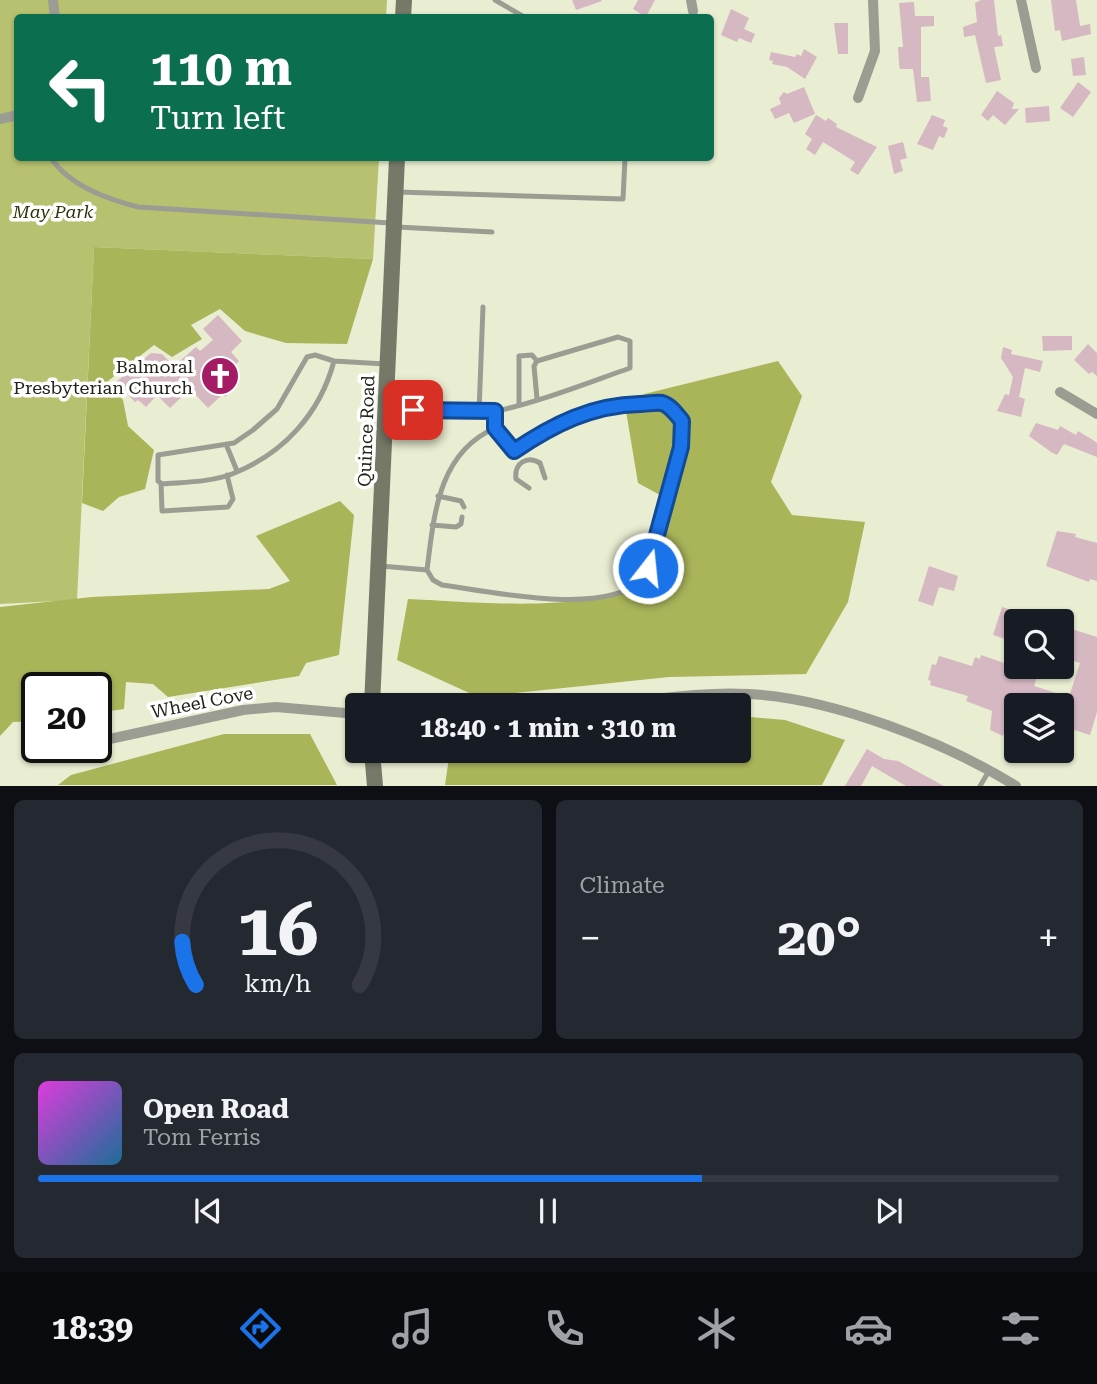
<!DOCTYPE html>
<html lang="en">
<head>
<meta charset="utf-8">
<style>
  :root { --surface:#171b24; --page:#242831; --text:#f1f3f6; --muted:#9ea1a6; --line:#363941; --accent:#1a73e8 }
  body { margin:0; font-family:"Roboto Serif",serif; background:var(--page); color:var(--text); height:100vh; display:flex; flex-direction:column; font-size:26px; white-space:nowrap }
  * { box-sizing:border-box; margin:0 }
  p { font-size:23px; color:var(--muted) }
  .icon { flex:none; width:38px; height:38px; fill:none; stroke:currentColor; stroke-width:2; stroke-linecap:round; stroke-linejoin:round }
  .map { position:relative; height:786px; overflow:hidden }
  .sheet { display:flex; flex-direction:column; gap:14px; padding:14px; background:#0d0f14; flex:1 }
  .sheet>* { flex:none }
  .banner { position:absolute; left:14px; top:14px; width:700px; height:147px; border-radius:7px; box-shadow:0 2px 5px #0004; background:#0b6e4f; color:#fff; overflow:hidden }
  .controls { position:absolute; left:1004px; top:609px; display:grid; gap:14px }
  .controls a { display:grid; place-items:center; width:70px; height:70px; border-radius:7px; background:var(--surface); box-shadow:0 2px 5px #0004; font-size:35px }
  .speed { position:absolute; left:21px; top:672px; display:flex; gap:14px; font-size:35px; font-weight:700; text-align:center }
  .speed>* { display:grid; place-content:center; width:91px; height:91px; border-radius:50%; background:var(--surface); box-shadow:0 2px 5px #0004; line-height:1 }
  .speed .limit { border:4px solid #111; border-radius:10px; background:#fff; color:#111 }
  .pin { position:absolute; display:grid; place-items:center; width:60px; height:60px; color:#fff; margin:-30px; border-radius:14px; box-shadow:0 4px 10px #0006 }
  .me { position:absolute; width:77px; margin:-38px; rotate:16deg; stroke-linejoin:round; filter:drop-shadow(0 0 5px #0008) }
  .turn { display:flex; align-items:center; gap:24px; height:147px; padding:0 21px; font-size:32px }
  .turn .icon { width:91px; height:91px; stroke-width:2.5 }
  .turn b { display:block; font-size:49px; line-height:60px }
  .big { font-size:52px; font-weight:700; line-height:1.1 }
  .sheet .card { flex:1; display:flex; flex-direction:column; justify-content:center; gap:10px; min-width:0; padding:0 24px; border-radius:10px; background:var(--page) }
  .sheet .dial { align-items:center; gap:0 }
  .dial svg { height:182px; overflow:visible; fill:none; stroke:var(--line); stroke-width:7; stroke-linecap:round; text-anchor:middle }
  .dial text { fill:var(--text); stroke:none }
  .song { display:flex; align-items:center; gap:21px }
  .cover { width:84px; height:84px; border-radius:10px; background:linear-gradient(135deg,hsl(300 70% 55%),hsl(200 70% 35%)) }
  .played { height:7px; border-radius:4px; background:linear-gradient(90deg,var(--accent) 65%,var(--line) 65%) }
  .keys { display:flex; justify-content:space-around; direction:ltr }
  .heat { display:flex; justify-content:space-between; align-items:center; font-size:38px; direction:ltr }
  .sheet .tiles { flex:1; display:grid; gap:14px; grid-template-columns:1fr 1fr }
  .card:last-child { grid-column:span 2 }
  .trip { position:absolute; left:345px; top:693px; width:406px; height:70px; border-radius:7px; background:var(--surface); box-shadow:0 2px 5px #0004; font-weight:700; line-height:70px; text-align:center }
  .tabs { display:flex; height:112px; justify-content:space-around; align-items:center; background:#090b0e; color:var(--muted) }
  .tabs .icon { width:49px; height:49px }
  .tabs .active { color:var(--accent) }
  .tabs b { font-size:32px; color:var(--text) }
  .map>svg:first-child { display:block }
  .green { fill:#b7c16f }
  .forest { fill:#aab459 }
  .building { fill:#d6b8c3 }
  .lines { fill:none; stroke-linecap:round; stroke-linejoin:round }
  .service { stroke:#9b9d92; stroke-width:5 }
  .minor { stroke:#9b9d92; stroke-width:10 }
  .secondary { stroke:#767968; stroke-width:16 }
  .route-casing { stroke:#114b97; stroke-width:18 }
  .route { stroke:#1a73e8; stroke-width:12 }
  .labels { text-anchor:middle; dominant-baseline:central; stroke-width:7; stroke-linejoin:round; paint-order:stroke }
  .park-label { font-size:18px; font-style:italic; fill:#2f330b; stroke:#fff }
  .poi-label { font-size:18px; fill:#222319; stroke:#fff; text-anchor:end }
  .street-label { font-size:18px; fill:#222319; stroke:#fff }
</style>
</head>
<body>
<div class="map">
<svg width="1097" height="786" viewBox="0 0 1097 786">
  <rect width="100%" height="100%" fill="#e9edd1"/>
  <path class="green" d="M0,0H387L386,18H18V158H379L373,259L94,247L77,600L0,604Z"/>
  <path class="forest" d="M94,247L373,259L347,344L286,343L245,331L220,309L191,325L202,339L172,357L154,345L108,381L123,400L128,426L154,450L145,489L119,497L103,511L82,503Z
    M778,361L802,396L771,482L792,515L865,522L848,602L806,674L669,677L478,697L397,660L408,599C462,601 601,616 641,579C663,557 665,529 669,500L638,483L624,399Z
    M340,501L354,515L339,655L306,663L299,676L168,697L153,684L126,682L124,709L96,713V688H37V721L13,722L0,736V607L92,597L269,589L290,581L256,536Z
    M739,716L785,720L845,740L822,785H445L450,751H738Z
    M224,734H310L337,785H58L71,775Z"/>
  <path class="building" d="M572,0H601L602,1L576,10Z
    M638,0H655L646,17L633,9Z
    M981,0H994L998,36L1001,35L1003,46L994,47L1001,80L986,83L975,35L964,37L963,27L977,22L975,3Z
    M1051,0H1076L1080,26L1090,24L1091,34L1062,41L1060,30L1055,31Z
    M914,2L915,16H934V26L921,27V77H929L931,101L917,102L913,69H900L899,64L898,47H903L899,3Z
    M731,9L749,18L744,29L755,34L751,43L739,38L737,42L721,35Z
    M834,23H848V54H838Z
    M804,49L817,57L805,79L787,67L772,64L773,61L769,60L771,52L795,57L797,54L801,56Z
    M1084,57L1086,75L1073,76L1071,59Z
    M1078,82L1091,92L1073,117L1060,108Z
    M804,87L815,114L794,123L789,113L775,119L770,109L781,104L779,98L784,92L787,94Z
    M997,91L1014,103L1012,109H1019L1005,125L993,115L988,121L981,115Z
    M1049,106L1050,121L1026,123L1025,108Z
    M816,115L826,121L828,118L837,124L836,127L877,147L858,175L850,170L855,162L823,142L815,155L806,149L812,139L805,134Z
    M932,115L945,120L943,126L948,128L944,138L939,136L933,150L917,144Z
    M903,142L907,158L900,160L903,171L894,174L888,146Z
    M218,315L242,341L231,352L239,361L229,372L239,384L225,397L222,395L208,408L190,389L170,408L157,395L146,407L138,400L135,402L116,382L151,353L162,354L174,366L196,347L200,351L213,340L203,329Z
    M1042,336H1072V350L1043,351Z
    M1088,344L1097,353V376L1092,372L1089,374L1074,360Z
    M1003,347L1012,350L1011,354L1043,361L1040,372L1025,368L1019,397L1025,399L1021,417L997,411L1005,394L1009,395L1013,377L1001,358Z
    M1036,423L1058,430L1060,426L1076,435L1078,431L1093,440L1097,443V457L1064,444L1057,455L1051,452L1029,436Z
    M1057,531L1076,534L1075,537L1097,543V581L1090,579L1089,582L1046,566Z
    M929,566L958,576L954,591L939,587L933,606L918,601Z
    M1002,607L1041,619L1017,621V667H1040L1034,686L1069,697L1080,663L1062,657V626L1097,637V712L1090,735L1062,726V705H1017V726L1007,723L1003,736L990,730L992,711L966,701L968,696L930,685L931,681L928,680L932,664L936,665L939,656L972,666L975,657L980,659L981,655L1007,664L1014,642L993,635Z
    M867,749L884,759L898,761L944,786H906L872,766L861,786H845Z"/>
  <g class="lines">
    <path class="service" d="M495,0L526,18
      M51,158C70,186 107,199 138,207L390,223
      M398,192L623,199L625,158
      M397,227L492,232
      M334,361L315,355L307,357L277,409L253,430L234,443L158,455V481L162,484C185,482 211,482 232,474C283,454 320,414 334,361L385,364
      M519,404V356L532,355L537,361
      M389,409C423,411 463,418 497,411C542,401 587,383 630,368V341L618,337L537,361L534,366L537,399
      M479,412L483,307
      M226,444L237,471
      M161,483L162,511L228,507L233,499L227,475
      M529,488L516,479C514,463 527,455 540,463L545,478
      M438,496L461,501L464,507
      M432,525L456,527L461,524L462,517
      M381,566L427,570L433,580L442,585C487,591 606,617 640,580C655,564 658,535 663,515C671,484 681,454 682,421C677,415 670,405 662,403C656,402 646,404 640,404C592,405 554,424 514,451L495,428V411
      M427,570C434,515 438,453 495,428
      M980,786L989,771"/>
    <path class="minor" d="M53,0L55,18
      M691,0L693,11
      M1021,0L1036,68
      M858,98L875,51L873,0
      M0,119L18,115
      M1060,392L1097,414
      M605,705C652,700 702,691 749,694C832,698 945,742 1016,786
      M96,742L243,710L276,707L357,714
      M38,755L72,747"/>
    <path class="secondary" d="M403,18L404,0
      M372,705L397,158
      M372,751L375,786"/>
  </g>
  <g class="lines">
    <defs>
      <path id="route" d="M413,410L495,411V428L514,451C554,424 592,405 640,404C646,404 656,402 662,403C670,405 677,415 682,421L681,447L648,568"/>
    </defs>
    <use href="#route" class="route-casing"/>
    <use href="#route" class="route"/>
  </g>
  <defs>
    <symbol id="church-disc" viewBox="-11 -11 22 22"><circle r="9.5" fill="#a41c65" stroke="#fff"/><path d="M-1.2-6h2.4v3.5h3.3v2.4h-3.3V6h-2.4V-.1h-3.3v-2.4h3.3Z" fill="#fff"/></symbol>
  </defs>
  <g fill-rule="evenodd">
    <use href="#church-disc" x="198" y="354" width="44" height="44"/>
  </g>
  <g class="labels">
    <g class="park-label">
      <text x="53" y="211">May Park</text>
    </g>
    <g class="poi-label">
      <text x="193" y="366">Balmoral<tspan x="193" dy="21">Presbyterian Church</tspan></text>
    </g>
    <g class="street-label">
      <text transform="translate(366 431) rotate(-88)">Quince Road</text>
      <text transform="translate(202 702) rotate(-11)">Wheel Cove</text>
    </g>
  </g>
</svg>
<div class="controls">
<a><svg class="icon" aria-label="search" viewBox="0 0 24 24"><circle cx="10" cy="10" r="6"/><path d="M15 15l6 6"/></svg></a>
<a><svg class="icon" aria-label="layers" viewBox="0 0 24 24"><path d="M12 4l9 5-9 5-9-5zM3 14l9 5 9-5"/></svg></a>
</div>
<div class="speed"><div class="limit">20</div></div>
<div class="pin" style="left:413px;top:410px;background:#d93025"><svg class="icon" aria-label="arrive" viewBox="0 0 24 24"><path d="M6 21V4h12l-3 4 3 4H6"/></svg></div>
<svg class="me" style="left:648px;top:568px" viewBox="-20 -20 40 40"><circle r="17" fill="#1a73e8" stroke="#fff" stroke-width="3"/><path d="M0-11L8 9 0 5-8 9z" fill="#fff"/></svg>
<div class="trip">18:40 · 1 min · 310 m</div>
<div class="banner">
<div class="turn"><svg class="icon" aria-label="left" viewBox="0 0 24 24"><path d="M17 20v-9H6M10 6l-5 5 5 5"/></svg><div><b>110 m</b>Turn left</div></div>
</div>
</div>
<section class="sheet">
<div class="tiles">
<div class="card dial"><svg viewBox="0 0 100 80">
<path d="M14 69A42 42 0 1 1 86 69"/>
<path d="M14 69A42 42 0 0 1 8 50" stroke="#1a73e8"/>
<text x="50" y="56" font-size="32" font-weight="700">16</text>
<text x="50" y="72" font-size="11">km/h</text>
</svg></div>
<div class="card"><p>Climate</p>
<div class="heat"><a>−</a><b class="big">20°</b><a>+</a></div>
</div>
<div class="card">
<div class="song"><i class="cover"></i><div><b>Open Road</b><p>Tom Ferris</p></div></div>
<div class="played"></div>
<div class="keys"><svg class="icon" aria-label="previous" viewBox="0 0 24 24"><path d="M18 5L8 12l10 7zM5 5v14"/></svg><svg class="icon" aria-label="pause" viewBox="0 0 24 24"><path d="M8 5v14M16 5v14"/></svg><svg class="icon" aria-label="next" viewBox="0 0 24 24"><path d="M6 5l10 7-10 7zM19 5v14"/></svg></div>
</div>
</div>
</section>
<nav class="tabs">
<b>18:39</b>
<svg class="icon active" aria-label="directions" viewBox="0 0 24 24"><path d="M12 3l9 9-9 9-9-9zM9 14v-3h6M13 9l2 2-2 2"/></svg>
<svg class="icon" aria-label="music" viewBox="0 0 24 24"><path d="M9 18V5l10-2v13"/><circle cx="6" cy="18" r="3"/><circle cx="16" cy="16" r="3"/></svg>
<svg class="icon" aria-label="phone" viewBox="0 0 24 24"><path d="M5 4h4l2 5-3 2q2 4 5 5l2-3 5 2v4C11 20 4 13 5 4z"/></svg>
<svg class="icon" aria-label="climate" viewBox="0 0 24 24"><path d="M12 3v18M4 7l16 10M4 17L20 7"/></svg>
<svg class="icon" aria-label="car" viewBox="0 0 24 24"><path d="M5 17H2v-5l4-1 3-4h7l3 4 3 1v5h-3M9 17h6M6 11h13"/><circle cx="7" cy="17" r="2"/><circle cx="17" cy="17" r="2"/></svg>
<svg class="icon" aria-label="filters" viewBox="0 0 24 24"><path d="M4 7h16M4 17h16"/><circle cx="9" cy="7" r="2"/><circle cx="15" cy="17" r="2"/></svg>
</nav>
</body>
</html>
